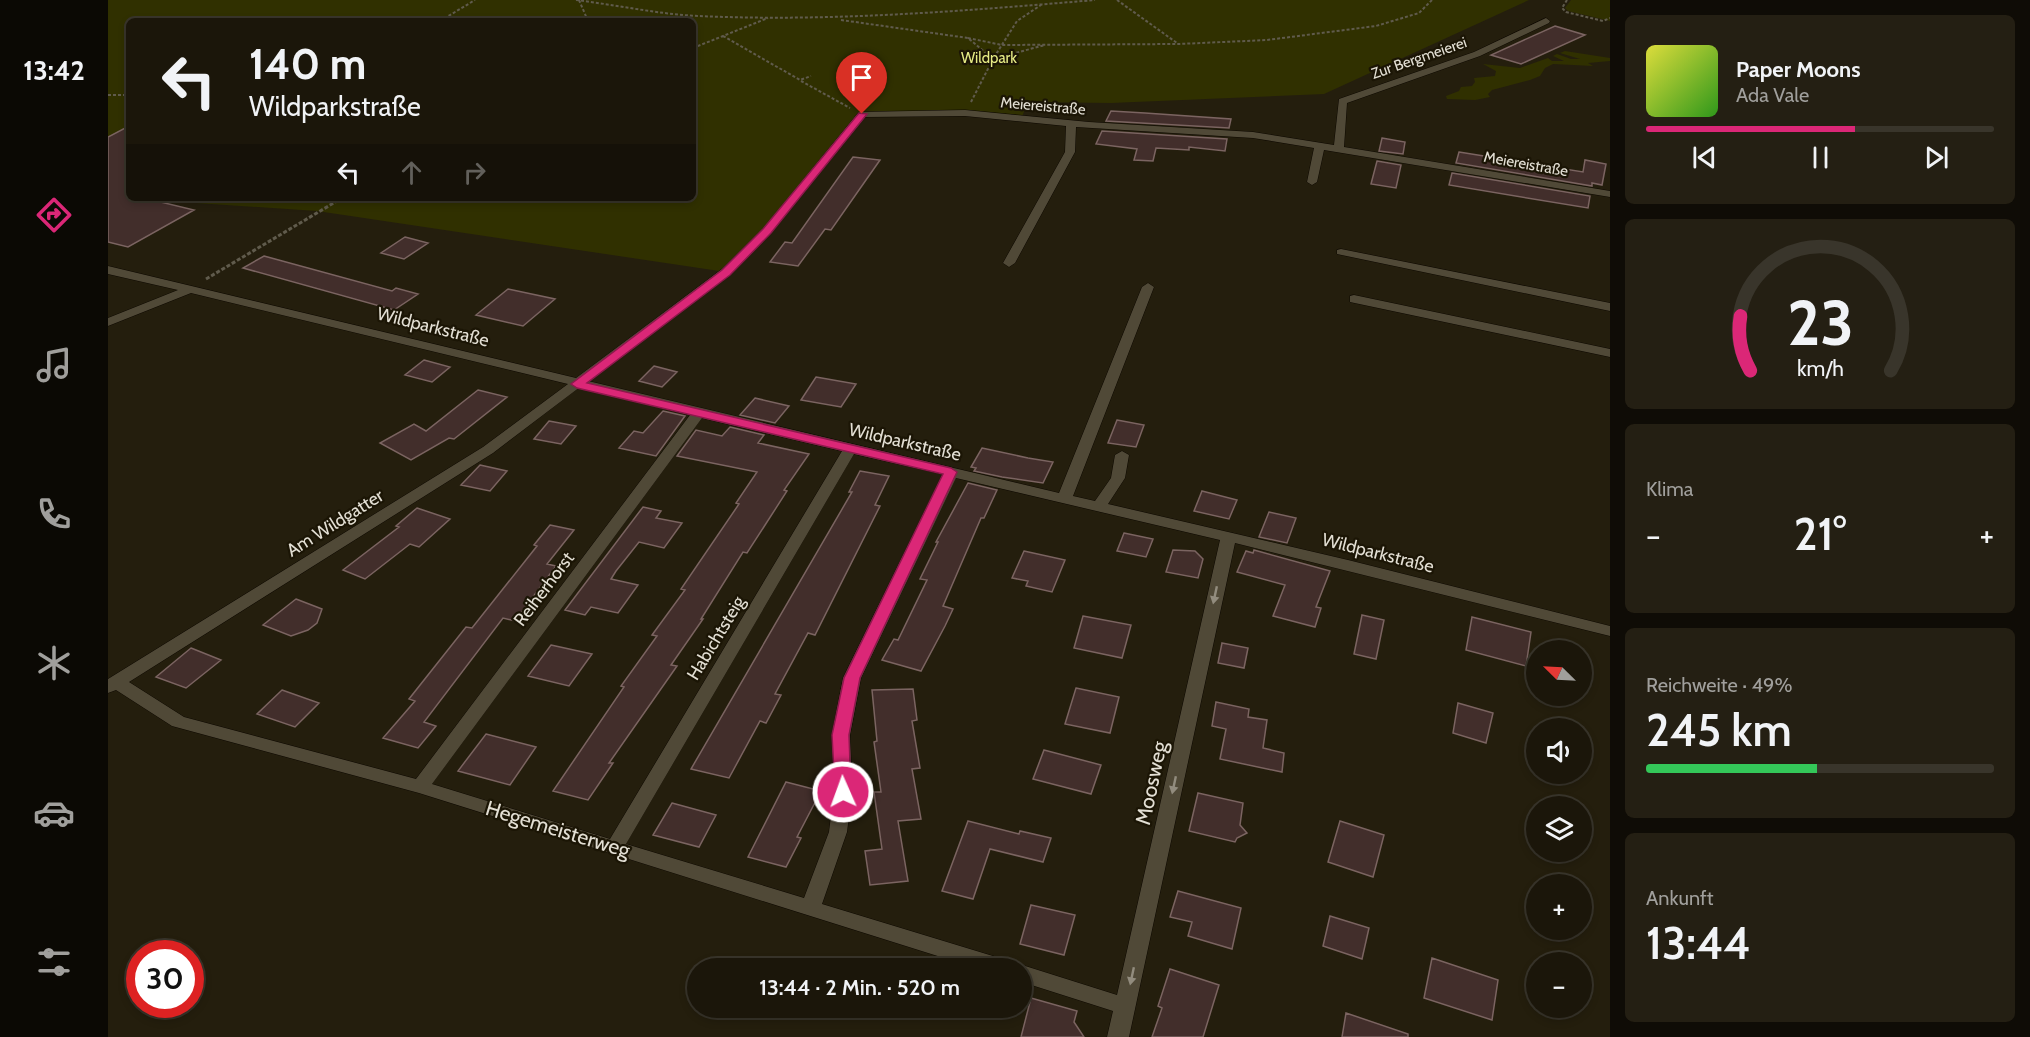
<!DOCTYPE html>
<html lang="de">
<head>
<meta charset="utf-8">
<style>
  :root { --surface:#1b160a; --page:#241f13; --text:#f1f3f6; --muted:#a09f9c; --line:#39352b; --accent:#db2777 }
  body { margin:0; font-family:Cabin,sans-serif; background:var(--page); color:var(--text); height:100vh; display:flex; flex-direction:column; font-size:22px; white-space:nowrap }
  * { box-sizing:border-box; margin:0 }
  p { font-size:20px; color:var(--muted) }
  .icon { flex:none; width:33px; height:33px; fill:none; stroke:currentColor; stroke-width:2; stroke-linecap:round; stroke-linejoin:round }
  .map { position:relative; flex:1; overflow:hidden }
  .sheet { display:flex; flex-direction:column; gap:15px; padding:15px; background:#0f0c06; width:420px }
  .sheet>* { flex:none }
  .banner { position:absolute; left:18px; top:18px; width:570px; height:183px; border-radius:9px; box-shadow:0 3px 9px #0003,0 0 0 2px var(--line); background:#1b160a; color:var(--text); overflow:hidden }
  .needle { width:39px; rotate:294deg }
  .controls { position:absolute; left:1418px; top:640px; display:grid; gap:12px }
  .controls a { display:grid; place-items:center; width:66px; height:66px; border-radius:50%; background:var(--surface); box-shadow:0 3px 9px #0003,0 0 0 2px var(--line); font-size:30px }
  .speed { position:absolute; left:18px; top:940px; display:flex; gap:12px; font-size:30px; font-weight:700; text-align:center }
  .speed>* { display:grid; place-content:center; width:78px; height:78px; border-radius:50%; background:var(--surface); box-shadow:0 3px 9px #0003,0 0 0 2px var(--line); line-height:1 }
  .speed .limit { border:9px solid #d22; background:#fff; color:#111 }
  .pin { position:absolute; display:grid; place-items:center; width:51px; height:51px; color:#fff; margin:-62px -26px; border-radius:50% 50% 50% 0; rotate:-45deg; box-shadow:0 0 6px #0007 }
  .pin .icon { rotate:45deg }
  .me { position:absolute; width:66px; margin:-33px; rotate:358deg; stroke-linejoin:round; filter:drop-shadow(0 0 4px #0008) }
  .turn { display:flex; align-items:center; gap:21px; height:126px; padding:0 24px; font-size:27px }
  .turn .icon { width:78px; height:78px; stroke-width:2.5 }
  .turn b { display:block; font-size:42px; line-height:51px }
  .lanes { display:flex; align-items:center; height:57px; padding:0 24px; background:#0003; justify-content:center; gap:30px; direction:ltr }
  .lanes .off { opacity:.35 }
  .big { font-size:45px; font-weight:600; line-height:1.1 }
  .sheet .widget { flex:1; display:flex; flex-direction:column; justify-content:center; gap:9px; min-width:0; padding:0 21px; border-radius:9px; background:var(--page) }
  .sheet .dial { align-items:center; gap:0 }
  .dial svg { height:156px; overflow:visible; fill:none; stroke:var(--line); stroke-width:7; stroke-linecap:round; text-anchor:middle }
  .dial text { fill:var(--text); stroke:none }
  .song { display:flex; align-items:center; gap:18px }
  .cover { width:72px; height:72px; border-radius:9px; background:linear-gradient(135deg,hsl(60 70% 55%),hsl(110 70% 35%)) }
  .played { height:6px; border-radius:3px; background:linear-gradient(90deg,var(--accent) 60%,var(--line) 60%) }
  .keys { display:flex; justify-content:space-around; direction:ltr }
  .heat { display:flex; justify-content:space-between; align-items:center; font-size:33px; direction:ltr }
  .charge { height:9px; border-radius:4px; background:linear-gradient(90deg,#34c759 49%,var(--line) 0) }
  .trip { position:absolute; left:579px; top:958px; width:345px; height:60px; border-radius:30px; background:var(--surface); box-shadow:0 3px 9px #0003,0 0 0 2px var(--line); font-weight:600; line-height:60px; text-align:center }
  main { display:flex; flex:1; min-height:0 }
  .menu { display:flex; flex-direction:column; width:108px; justify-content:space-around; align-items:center; background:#0b0904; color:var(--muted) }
  .menu .icon { width:42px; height:42px }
  .menu .current { color:var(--accent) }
  .menu b { font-size:27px; color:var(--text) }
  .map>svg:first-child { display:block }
  .green { fill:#303000 }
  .building { fill:#422e2b; stroke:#7b6461; stroke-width:1.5 }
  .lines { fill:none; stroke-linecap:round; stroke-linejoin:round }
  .minor-casing { stroke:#0d0800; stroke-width:1 }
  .path-far1 { stroke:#605b4c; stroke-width:2; stroke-dasharray:3 2; stroke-linecap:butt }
  .path { stroke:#605b4c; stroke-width:3; stroke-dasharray:4 2; stroke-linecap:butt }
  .minor { fill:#504937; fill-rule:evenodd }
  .oneway { fill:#928c7e }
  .route { fill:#db2777; stroke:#8e194d; stroke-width:1.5 }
  .labels { text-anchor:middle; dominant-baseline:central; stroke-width:4.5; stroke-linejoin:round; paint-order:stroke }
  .far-park-label { font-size:15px; fill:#e6eb85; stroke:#1b1505 }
  .far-street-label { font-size:15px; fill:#e3dfd4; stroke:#1b1505 }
  .street-label { font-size:18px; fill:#e3dfd4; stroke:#1b1505 }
  .near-street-label { font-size:21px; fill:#e3dfd4; stroke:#1b1505 }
</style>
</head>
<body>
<main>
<nav class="menu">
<b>13:42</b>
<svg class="icon current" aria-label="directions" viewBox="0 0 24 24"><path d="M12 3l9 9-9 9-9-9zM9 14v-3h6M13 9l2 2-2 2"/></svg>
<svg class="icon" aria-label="music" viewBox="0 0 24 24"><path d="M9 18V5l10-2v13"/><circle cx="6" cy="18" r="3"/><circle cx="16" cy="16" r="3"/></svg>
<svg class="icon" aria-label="phone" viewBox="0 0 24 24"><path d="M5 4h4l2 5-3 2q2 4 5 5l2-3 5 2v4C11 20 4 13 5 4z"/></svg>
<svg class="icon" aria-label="climate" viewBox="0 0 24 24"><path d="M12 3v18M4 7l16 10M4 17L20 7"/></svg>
<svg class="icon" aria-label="car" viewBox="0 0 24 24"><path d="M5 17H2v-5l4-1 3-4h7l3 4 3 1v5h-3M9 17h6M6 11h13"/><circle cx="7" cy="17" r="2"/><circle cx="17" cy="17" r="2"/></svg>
<svg class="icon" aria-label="filters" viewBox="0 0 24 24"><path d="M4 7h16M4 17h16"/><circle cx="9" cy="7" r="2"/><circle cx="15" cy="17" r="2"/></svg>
</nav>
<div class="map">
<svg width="1502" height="1037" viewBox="0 0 1502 1037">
  <rect width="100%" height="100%" fill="#241e0d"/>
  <path class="green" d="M0,0H1421L1216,94L1003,103L920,102L913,119L857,113L754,115L618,272L209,211L88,203V198H585V21H21V140H0Z
    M1463,0H1502V21L1460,11L1457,8Z
    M1457,51L1502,58V61L1480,63L1485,66L1445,64L1437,68L1432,76L1422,80L1384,90L1380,94L1382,97L1367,100L1339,99L1338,96L1351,91L1353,87L1364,86L1367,82L1366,78L1387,76L1388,71L1375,64L1412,68L1440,58L1444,61H1456L1445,56L1449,54L1463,59H1472L1452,53Z"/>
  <path class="building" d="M1447,26L1477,35L1413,64L1383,55Z
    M1003,111L1037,113L1123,119L1121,128L998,121Z
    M21,126V198H36L86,210L20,247L0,242V137Z
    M994,131L1119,139L1117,151L1081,147V150L1048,148L1045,161L1026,160L1029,149L988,144Z
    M1274,138L1297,142L1295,154L1271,151Z
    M1351,152L1475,172L1477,160L1498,164L1494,185L1484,183V186L1348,163Z
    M745,157L772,160L723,230L717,229L690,266L662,262L677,242L684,243Z
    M1269,161L1293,165L1288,188L1263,184Z
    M1344,173L1482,196L1480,208L1341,185Z
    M297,237L320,243L296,259L273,253Z
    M156,256L284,291L288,288L310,294L286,310L135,268Z
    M400,289L447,299L415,326L368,315Z
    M316,360L342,367L324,382L297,375Z
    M546,366L569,372L554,387L531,381Z
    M708,377L748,384L733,407L693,400Z
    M370,390L399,397L346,439L341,438L303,460L272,443L306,424L318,431Z
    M647,398L681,406L667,423L632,415Z
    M555,411L577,416L548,456L511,448L526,431L535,433Z
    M1009,420L1036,425L1028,447L1000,443Z
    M441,421L468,426L453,444L426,439Z
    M622,427L656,435L650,443L701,454L676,490L679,491L639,553L635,552L593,619H595L563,665L569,666L501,763H505L480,800L445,791L516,687L513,686L549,636L544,635L577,590L573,589L631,504L628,503L649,472L569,456L588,430L614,436Z
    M874,448L920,458L945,462L935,483L894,477L866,471L868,468L863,467Z
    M372,465L399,471L382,491L353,485Z
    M752,471L781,476L767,505L772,506L707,635L700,633L667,694L673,695L658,723L652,721L621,778L583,769L744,492H741Z
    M860,483L889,490L876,518H873L835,606L845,609L837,626L813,671L774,660L786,639L790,640L819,580L812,579L830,542H828Z
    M1094,491L1129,500L1121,519L1086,511Z
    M535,507L553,511L548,518L574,523L556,548L531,542L508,571L503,579L530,585L510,613L483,607L477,615L457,610Z
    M309,508L342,519L311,547L302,544L257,579L235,570L291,527L288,526Z
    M1161,512L1188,518L1179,543L1151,537Z
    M442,525L466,530L439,564L448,566L407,621L395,618L316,722L328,726L310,748L275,738L307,701L301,699L358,627L364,628L429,546L426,545Z
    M1016,533L1045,539L1038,557L1009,551Z
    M1065,550L1087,551L1095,559L1090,578L1058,572Z
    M1146,550L1222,571L1208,607L1213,608L1207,627L1165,616L1177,585L1129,572L1138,551L1145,553Z
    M916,551L957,560L944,592L918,586L920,581L904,578Z
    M188,599L214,609L209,623L200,630L183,636L155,625Z
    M1254,615L1276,620L1268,659L1246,654Z
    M975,616L1023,625L1014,658L966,648Z
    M1364,617L1423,632L1418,666L1358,650Z
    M1114,643L1140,648L1136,668L1110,663Z
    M443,645L484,654L461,686L420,676Z
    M83,648L113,660L78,688L48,677Z
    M968,688L1011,697L1002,733L957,724Z
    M805,689L809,720L804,721L812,768L804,769L813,819L790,821L800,881L762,885L757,851L774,849L766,792H773L766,742L769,741L764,690Z
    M174,690L211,703L187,727L149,714Z
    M1108,702L1141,709L1140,717L1159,720L1155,748L1176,753L1174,772L1112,759L1118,729L1104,726Z
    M1350,703L1385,713L1378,743L1345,733Z
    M378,734L428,747L402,785L350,771Z
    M936,750L993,765L983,794L925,779Z
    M678,782L713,791L689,837L693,838L678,867L640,857Z
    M1090,793L1135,803L1132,825L1139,833L1129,838L1127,842L1081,831Z
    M564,803L608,815L591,847L545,835Z
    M860,821L911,834L912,831L943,838L935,862L882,849L865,899L834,891Z
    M1232,821L1276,835L1265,877L1220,862Z
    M1070,891L1133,908L1124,949L1080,936L1084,922L1062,917Z
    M923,905L967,915L956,955L912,944Z
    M1222,916L1261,928L1254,959L1215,946Z
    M1324,958L1390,980L1384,1020L1316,998Z
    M1062,969L1111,985L1095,1037H1044L1054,1008L1050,1006Z
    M923,998L969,1011L966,1022L976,1037H913Z
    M1238,1013L1300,1034V1037H1234Z"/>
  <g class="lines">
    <defs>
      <path id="minor" d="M1438,18L1442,21L1441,23L1372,56L1239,103L1236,147L1502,191V197L1216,150L1209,182L1204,185L1199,182L1206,148L1145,138L968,127L967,152L907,263L901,267L895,263L957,152L958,126L857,116L757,117L663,233L622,275L480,381L951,493L1034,287L1040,283L1046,287L965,496L987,501L1003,478L1007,455L1014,451L1021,455L1017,478L1000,504L1240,560L1502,626V636L1127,543L1021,1037H999L1005,1011L914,982V969H871L311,793L64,726L8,690L0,693V679L375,447L460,384L83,293L0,326V318L70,290L0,274V266L468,378L614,269L655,229L751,112L857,110L981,122L1145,132L1226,145L1231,99L1366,52ZM472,387L582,415L308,779L76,717L21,682L385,453ZM594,418L734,451L502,839L324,784ZM746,454L835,474L735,678L724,735L726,792L721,832L696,898L518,844ZM848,478L1112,540L1009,995L914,965L908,968L905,963L898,960L714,904L739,832L744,792L742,735L753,678Z
        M1233,249L1502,303V311L1229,254V250Z
        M1246,295L1502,349V357L1242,302V296Z"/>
    </defs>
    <use href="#minor" class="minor-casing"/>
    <path class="path-far1" d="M468,0C509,5 549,14 590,16C723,22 855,11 987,0
      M471,0L480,21
      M1009,0L1069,43
      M1459,0L1454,8L1458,12L1495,21L1502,18
      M733,20L860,38L885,59L937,45
      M332,21L367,0
      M615,36L692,80L703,76
      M860,38L894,45L1071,44L1159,40L1268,26L1311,13L1324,0
      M585,48L660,18
      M693,81L742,108
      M0,95H21
      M863,102L885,59L909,21L933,5"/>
    <path class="path" d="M98,279L234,198"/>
    <use href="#minor" class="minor"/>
  </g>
  <defs><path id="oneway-solid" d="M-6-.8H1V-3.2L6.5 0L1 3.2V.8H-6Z" transform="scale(1.5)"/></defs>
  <g class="oneway">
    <use href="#oneway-solid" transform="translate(1107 595) rotate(102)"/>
    <use href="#oneway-solid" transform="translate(1066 785) rotate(102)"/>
    <use href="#oneway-solid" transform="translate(1024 976) rotate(102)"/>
  </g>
  <path class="route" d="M751,113L759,114L663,233L622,275L479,383L843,468L849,472L752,678L741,735L743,792L741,796L735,798L729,796L727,792L724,735L736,678L835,474L469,388L463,384L614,270L655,229Z"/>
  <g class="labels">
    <g class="far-park-label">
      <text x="881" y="58">Wildpark</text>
    </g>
    <g class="far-street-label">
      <text transform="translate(1311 58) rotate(-19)">Zur Bergmeierei</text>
      <text transform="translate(935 106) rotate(5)">Meiereistraße</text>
      <text transform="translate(1418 164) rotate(10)">Meiereistraße</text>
    </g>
    <g class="street-label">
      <text transform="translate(325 327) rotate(14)">Wildparkstraße</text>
      <text transform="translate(797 442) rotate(13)">Wildparkstraße</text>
      <text transform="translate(227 523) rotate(-32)">Am Wildgatter</text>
      <text transform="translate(1270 553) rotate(14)">Wildparkstraße</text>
      <text transform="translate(436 589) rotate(-53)">Reiherhorst</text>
      <text transform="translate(608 638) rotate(-59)">Habichtsteig</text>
    </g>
    <g class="near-street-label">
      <text transform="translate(1043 783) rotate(-78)">Moosweg</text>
      <text transform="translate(450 829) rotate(17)">Hegemeisterweg</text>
    </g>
  </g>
</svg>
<div class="controls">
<a><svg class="needle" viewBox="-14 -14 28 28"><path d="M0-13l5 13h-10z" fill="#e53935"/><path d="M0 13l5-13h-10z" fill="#a09f9c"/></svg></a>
<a><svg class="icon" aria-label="sound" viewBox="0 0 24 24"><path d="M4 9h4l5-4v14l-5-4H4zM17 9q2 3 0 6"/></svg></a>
<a><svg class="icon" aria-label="layers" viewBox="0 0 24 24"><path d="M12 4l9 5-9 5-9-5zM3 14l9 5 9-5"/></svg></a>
<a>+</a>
<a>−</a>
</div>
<div class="speed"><div class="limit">30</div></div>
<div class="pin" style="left:754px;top:114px;background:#d93025"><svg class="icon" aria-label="arrive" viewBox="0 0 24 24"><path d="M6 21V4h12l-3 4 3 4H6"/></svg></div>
<svg class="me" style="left:735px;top:792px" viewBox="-20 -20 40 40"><circle r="17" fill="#db2777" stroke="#fff" stroke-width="3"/><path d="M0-11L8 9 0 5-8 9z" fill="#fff"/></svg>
<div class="trip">13:44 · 2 Min. · 520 m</div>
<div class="banner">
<div class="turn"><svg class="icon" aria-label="left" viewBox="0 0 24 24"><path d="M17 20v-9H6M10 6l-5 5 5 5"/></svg><div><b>140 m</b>Wildparkstraße</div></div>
<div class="lanes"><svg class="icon" aria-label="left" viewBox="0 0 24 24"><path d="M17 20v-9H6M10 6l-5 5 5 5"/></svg><svg class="icon off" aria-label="ahead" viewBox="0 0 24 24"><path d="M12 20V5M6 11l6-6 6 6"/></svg><svg class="icon off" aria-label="right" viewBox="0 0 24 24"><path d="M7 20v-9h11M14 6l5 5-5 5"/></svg></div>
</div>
</div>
<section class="sheet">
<div class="widget">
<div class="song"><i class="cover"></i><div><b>Paper Moons</b><p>Ada Vale</p></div></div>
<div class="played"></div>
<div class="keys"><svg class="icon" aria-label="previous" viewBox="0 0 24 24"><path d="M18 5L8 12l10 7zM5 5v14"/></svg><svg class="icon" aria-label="pause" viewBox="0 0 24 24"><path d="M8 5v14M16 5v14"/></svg><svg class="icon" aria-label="next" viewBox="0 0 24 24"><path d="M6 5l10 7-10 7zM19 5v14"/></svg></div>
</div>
<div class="widget dial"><svg viewBox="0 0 100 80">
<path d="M14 69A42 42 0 1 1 86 69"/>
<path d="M14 69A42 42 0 0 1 9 41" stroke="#db2777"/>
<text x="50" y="56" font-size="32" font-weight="700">23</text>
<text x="50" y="72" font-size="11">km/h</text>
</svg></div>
<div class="widget"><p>Klima</p>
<div class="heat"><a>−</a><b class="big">21°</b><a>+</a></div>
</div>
<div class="widget"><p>Reichweite · 49%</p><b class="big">245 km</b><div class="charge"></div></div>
<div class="widget"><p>Ankunft</p><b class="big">13:44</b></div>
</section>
</main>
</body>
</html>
